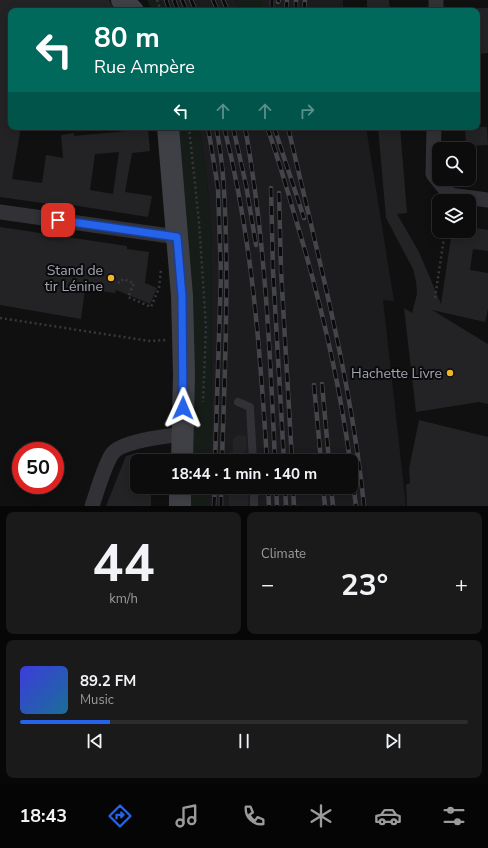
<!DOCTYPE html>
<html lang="en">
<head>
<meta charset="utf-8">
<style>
  :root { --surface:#0c0c0d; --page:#1a1a1b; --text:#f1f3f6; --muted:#9a9b9d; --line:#2c2c2e; --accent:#2563eb }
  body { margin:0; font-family:"Nunito Sans",sans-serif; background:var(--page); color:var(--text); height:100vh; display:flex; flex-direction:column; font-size:15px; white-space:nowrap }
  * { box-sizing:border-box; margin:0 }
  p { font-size:13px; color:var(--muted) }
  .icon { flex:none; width:22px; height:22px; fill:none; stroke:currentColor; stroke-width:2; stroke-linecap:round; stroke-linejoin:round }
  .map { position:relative; height:506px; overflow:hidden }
  .sheet { display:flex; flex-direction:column; gap:6px; padding:6px; background:#070707; flex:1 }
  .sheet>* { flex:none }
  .hud { position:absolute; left:8px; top:8px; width:472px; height:122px; border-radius:8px; box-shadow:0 2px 10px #0003,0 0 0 1px var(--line); background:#00695c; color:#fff; overflow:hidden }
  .buttons { position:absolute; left:432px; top:142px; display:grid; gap:8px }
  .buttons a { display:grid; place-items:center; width:44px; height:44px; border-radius:8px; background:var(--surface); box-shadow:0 2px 10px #0003,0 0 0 1px var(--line); font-size:20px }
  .speed { position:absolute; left:12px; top:442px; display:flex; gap:8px; font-size:20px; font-weight:700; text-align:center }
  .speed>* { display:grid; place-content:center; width:52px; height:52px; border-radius:50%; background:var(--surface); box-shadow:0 2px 10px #0003,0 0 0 1px var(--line); line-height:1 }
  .speed .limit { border:6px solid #d22; background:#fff; color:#111 }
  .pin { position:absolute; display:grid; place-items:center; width:34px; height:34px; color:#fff; margin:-17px; border-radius:8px; box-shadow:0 2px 6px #0006 }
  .me { position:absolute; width:44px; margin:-22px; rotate:1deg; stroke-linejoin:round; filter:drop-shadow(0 0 3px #0008) }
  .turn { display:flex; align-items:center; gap:14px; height:84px; padding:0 20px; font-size:18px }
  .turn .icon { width:52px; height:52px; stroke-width:2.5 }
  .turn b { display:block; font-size:28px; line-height:34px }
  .lanes { display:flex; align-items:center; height:38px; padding:0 20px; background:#0003; justify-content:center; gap:20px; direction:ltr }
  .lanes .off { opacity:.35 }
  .big { font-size:30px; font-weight:700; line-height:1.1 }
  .sheet .tile { flex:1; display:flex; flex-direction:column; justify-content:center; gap:6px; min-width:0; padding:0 14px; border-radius:8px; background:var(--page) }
  .sheet .dial { align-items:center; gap:0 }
  .dial b { font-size:52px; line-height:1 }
  .song { display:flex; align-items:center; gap:12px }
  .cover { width:48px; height:48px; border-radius:6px; background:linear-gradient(135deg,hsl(240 70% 55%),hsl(200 70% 35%)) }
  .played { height:4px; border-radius:2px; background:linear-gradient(90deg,var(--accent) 20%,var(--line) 20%) }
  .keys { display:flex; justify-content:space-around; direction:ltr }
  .heat { display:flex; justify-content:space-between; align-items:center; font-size:22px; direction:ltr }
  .sheet .tiles { flex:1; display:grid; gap:6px; grid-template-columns:1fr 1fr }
  .tile:last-child { grid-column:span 2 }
  .trip { position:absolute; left:130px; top:454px; width:228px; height:40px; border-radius:8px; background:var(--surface); box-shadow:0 2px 10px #0003,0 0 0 1px var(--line); font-weight:700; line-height:40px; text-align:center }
  .tab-bar { display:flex; height:64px; justify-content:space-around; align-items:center; background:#050505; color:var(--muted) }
  .tab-bar .icon { width:28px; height:28px }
  .tab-bar .selected { color:var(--accent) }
  .tab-bar b { font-size:18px; color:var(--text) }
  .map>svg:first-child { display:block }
  .built { fill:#1c1c1e }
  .green { fill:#161c17 }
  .building { fill:#232325; fill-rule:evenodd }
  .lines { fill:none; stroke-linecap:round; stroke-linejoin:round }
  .path { stroke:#37383d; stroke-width:2.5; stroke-dasharray:2 3; stroke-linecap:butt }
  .lane { stroke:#313136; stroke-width:8 }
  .street { stroke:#313136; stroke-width:15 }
  .secondary { stroke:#3f4046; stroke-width:22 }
  .rail-casing { stroke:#44454b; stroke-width:4.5 }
  .rail { stroke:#0b0b0c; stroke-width:3; stroke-dasharray:9; stroke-linecap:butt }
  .route-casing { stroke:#184099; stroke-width:10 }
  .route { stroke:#2563eb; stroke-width:7 }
  .poi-dot { fill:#eeb42b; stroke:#0b0b0c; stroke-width:1.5 }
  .labels { text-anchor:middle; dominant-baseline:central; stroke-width:4; stroke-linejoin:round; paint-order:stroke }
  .poi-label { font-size:14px; fill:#a1a5b2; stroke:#0b0b0c; text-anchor:end }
</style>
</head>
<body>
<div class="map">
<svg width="488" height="506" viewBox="0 0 488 506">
  <rect width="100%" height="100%" fill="#101011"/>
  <path class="built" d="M161,0H235L240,11H165Z
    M263,0H343V11H263Z
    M199,127H366L394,301L383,300L406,506H210V487H351V461H211L212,245L207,178Z"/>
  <path class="green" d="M147,0H161L165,11H152Z
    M235,0H263V11H240Z
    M177,127H199L207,178L212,245L211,461H189Z
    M188,487H210V506H187Z"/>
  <path class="building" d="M0,0H109L115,11H66L62,7L57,11H11V127H21L12,179L42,183L46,155L63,158L61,135L74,133V136L148,129L150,151L132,153L125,192L152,196L148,217L72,205L71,207L0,197ZM119,152L113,194L90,190L95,154Z
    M367,0H389L390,11H367Z
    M477,8H488V53L477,54Z
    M378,127H400L407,213L397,214L419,252L441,304L452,231H469V229L476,230V228L488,230V251L473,249L470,270L488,273V309L485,322L432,310L488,344V404L479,402L416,412L404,308L412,313L417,294L416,281L413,269L386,218Z
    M465,127H487L488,145L466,146Z
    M0,227L127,246V249L149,252L145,283L157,288L150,304L116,290L115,293L85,289L81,319L0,305Z
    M419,420L488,437V506H407L406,485L410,483L409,469Z
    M238,435L246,436L247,450L244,452L247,456V461H221L233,451V439Z
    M137,453V487H151V506H106L126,456Z
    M229,487H248V506H229Z"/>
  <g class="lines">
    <path class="path" d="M157,0L161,11
      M189,127L199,222L206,327L203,402
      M118,282L120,283L123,279L134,283L128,297L151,307L159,288L161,270
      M435,298L445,231
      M0,318L150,341L166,340"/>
    <path class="lane" d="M238,402L250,407L253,461
      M254,506V487"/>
    <path class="street" d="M436,11V0
      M434,127L433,174L450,195L488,200
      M0,212L177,237
      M92,506C97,492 104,466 112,454C121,441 167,436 183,434"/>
    <path class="secondary" d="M122,0L133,11
      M168,127L182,296L184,375L182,461
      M180,506V487"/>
    <defs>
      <path id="rail" d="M166,0L170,11
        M174,0L178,11
        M182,0L187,11
        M191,0L196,11
        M213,0L218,11
        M223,0L228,11
        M272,0V11
        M278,2L279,0
        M286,11L287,0
        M296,11V0
        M304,11L305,0
        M208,127L218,188L221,275L215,461
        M216,127C224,164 225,204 226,242C228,315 224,388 222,461
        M224,127C252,237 260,348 267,461
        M233,127L246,185L256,245
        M245,127C265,237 270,349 275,461
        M267,127C278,157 287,189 296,220C320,299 339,379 350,461
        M274,127L304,218
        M288,127C317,252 351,378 364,506
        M271,188L273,271L284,461
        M279,193L281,270L292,461
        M322,384L329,461
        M314,385L321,461
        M351,468L356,506
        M268,487L269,506
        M276,487L277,506
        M285,487L286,506
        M293,487L294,506
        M323,487L325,506
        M331,487L333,506
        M214,506L215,487
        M221,506V487"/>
    </defs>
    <use href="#rail" class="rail-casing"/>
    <use href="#rail" class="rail"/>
  </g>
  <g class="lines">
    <defs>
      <path id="route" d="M58,220L177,237L182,296L183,408"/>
    </defs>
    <use href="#route" class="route-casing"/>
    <use href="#route" class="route"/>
  </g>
  <g class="poi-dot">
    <circle cx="111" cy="278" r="4"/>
    <circle cx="450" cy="373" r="4"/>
  </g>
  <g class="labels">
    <g class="poi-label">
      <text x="103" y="270">Stand de<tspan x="103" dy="16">tir Lénine</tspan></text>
      <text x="442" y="373">Hachette Livre</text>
    </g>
  </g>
</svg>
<div class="buttons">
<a><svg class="icon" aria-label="search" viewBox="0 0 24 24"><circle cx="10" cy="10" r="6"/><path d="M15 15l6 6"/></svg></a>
<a><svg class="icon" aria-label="layers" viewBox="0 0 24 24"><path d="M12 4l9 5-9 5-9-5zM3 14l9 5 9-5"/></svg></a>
</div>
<div class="speed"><div class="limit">50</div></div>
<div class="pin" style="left:58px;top:220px;background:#d93025"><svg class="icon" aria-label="arrive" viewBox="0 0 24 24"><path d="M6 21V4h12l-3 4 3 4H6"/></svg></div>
<svg class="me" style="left:183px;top:408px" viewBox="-20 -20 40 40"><path d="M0-17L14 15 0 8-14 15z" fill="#2563eb" stroke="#fff" stroke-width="4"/></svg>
<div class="trip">18:44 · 1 min · 140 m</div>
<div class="hud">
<div class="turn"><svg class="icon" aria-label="left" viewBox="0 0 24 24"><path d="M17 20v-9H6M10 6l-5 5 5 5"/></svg><div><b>80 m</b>Rue Ampère</div></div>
<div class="lanes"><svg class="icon" aria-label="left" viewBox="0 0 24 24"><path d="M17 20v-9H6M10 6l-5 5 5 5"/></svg><svg class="icon off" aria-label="ahead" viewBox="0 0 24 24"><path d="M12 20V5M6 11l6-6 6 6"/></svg><svg class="icon off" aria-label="ahead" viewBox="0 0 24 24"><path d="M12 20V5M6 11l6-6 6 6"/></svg><svg class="icon off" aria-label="right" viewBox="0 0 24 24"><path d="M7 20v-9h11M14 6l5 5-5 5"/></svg></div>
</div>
</div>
<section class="sheet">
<div class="tiles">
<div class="tile dial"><b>44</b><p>km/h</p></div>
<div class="tile"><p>Climate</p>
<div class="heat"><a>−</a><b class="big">23°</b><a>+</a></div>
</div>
<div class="tile">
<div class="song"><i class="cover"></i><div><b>89.2 FM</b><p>Music</p></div></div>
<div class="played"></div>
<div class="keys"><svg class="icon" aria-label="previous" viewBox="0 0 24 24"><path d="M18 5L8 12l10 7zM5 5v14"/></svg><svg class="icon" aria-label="pause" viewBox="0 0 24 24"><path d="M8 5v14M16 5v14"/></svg><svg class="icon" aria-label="next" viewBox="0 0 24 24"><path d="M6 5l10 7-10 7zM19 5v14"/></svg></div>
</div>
</div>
</section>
<nav class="tab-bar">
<b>18:43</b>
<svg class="icon selected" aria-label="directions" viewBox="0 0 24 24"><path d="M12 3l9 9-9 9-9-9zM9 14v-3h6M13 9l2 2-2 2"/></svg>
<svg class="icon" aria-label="music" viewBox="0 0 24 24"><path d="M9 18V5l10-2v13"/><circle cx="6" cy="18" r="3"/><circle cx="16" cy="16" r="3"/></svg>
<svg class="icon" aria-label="phone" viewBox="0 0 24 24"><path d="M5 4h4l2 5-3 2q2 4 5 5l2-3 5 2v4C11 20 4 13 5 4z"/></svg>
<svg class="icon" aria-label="climate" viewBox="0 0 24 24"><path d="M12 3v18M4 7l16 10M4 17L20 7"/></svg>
<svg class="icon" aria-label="car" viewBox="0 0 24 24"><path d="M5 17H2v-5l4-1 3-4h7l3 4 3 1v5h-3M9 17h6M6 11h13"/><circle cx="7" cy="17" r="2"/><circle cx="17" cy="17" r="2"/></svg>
<svg class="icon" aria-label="filters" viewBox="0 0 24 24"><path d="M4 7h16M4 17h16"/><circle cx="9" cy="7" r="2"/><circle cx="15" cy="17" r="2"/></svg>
</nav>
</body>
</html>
